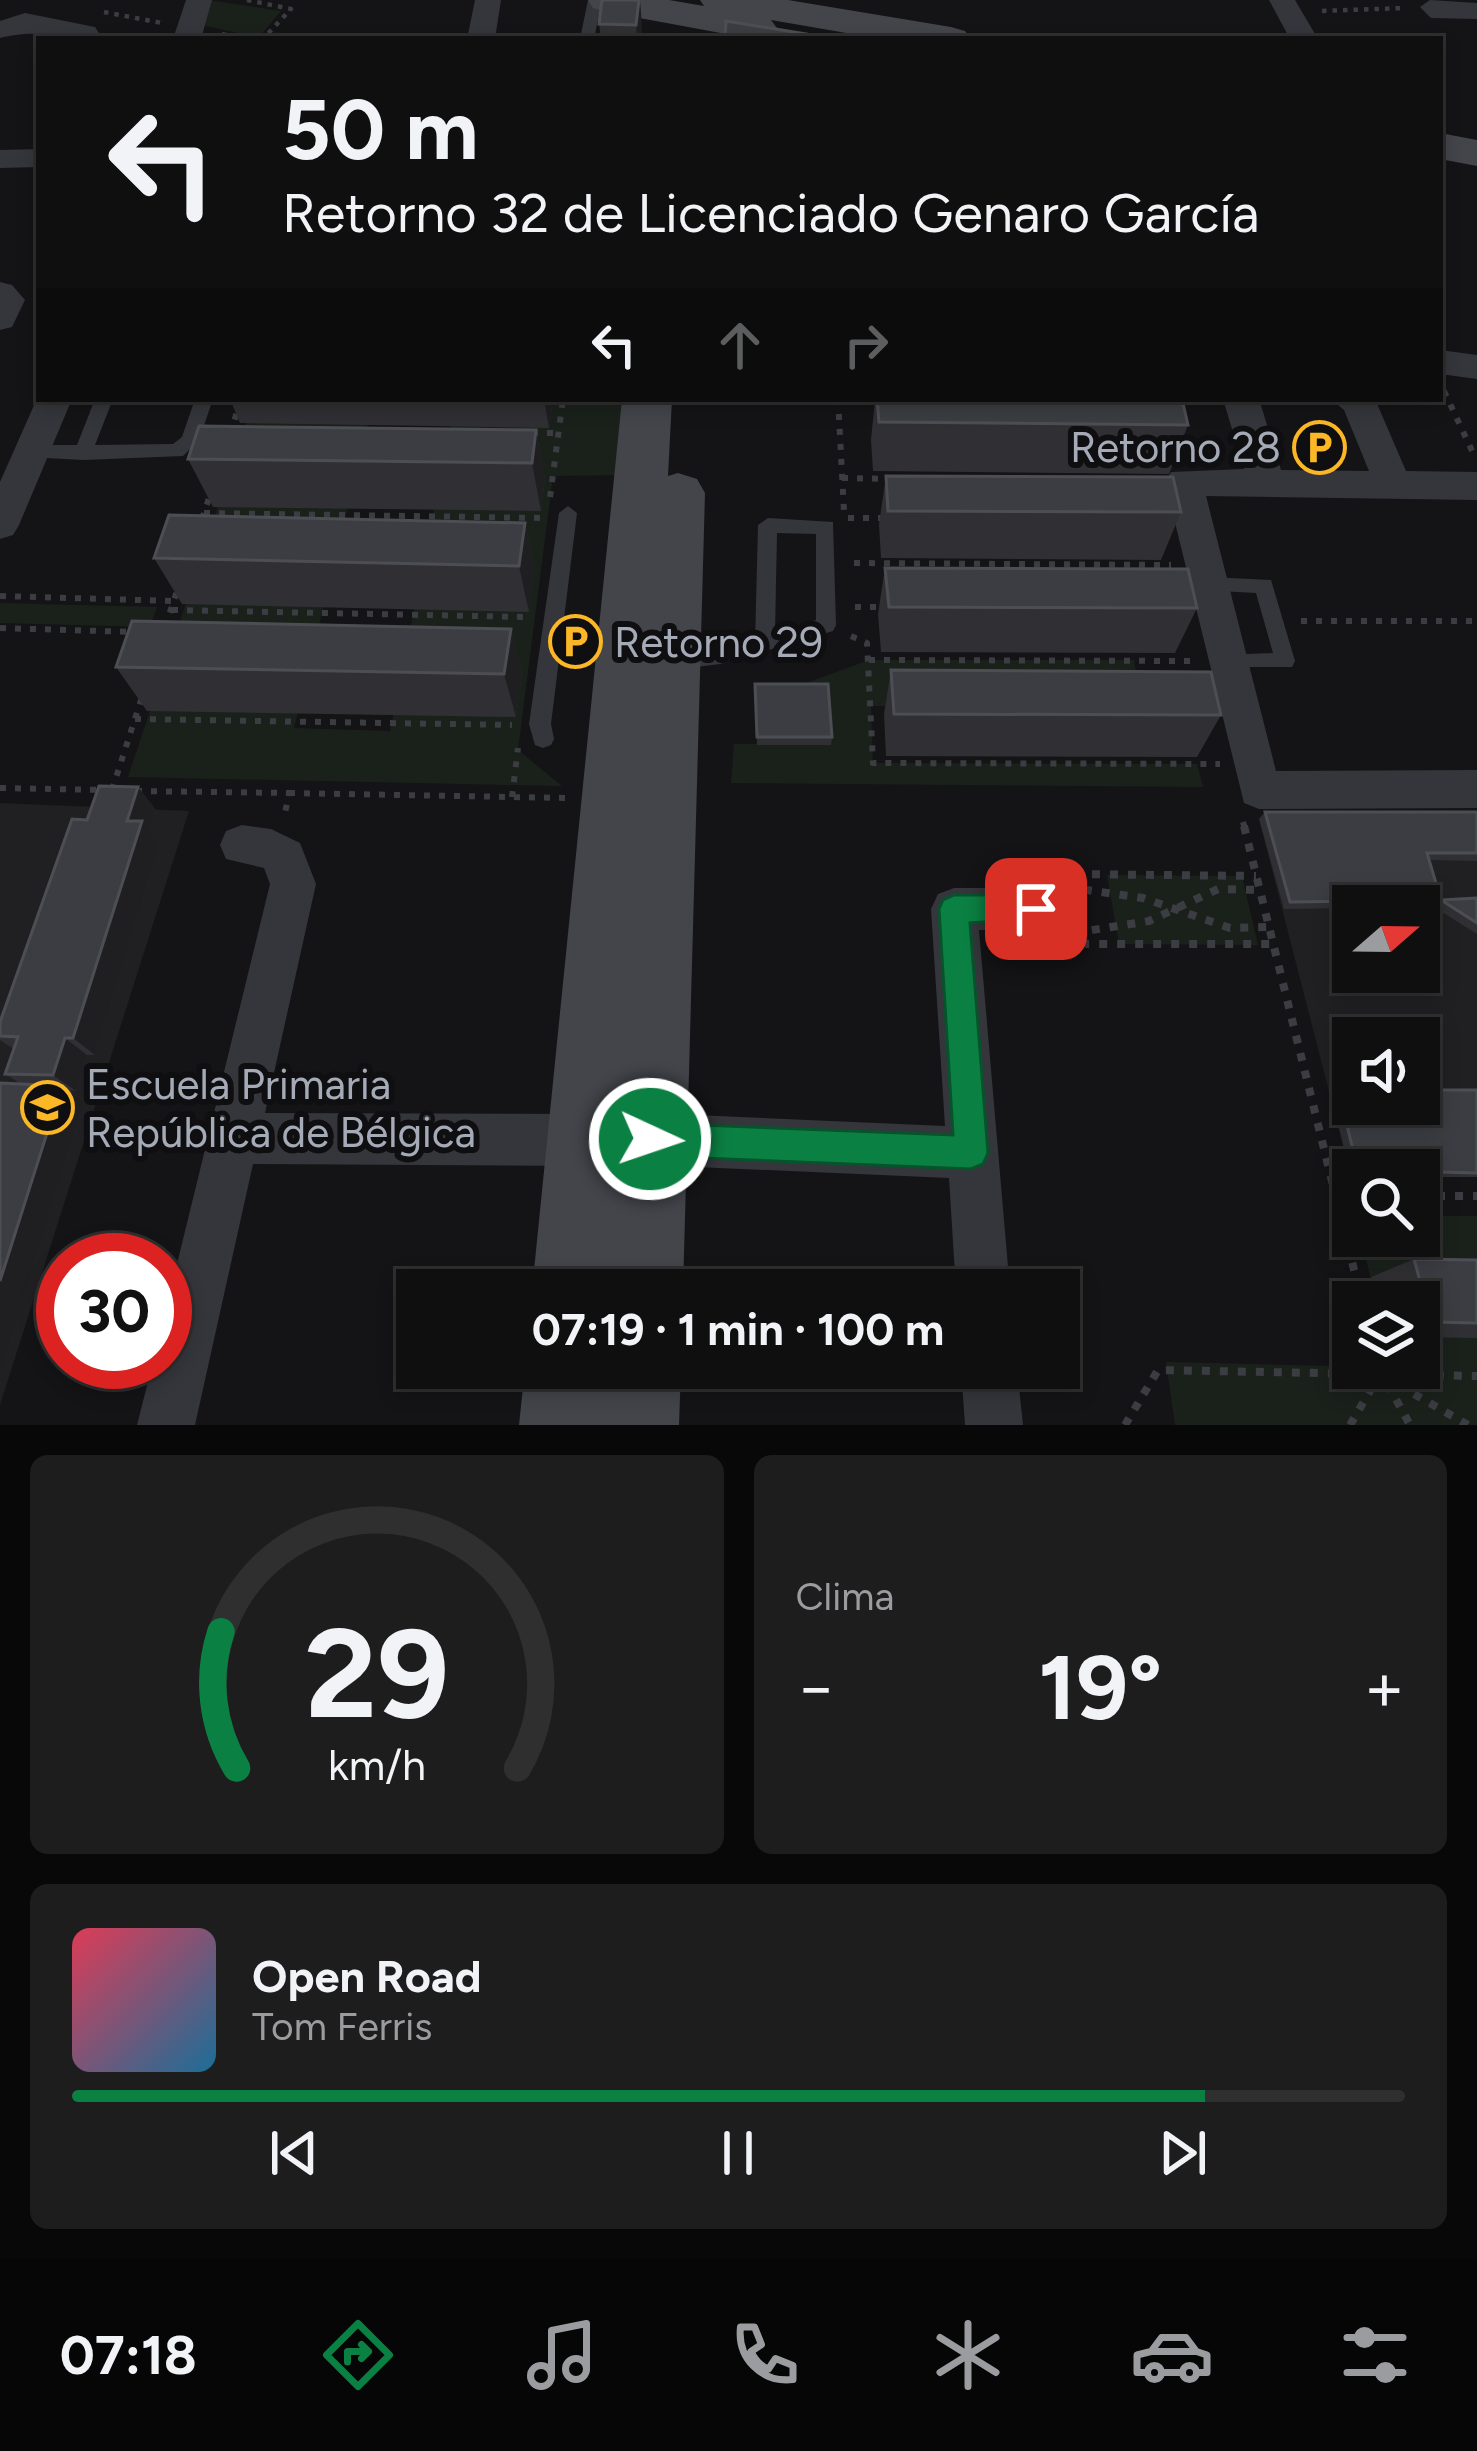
<!DOCTYPE html>
<html lang="es">
<head>
<meta charset="utf-8">
<style>
  :root { --surface:#0f0f10; --page:#1d1d1e; --text:#f1f3f6; --muted:#9b9c9f; --line:#2f2f30; --accent:#0b8043 }
  body { margin:0; font-family:Figtree,sans-serif; background:var(--page); color:var(--text); height:100vh; display:flex; flex-direction:column; font-size:45px; white-space:nowrap }
  * { box-sizing:border-box; margin:0 }
  p { font-size:39px; color:var(--muted) }
  .icon { flex:none; width:66px; height:66px; fill:none; stroke:currentColor; stroke-width:2; stroke-linecap:round; stroke-linejoin:round }
  .map { position:relative; height:1425px; overflow:hidden }
  .side { display:flex; flex-direction:column; gap:30px; padding:30px; background:#080809; flex:1 }
  .side>* { flex:none }
  .banner { position:absolute; left:36px; top:36px; width:1407px; height:366px; border-radius:0px; box-shadow:0 6px 18px #0003,0 0 0 3px var(--line); background:#0f0f10; color:var(--text); overflow:hidden }
  .needle { width:78px; rotate:70deg }
  .buttons { position:absolute; left:1332px; top:885px; display:grid; gap:24px }
  .buttons a { display:grid; place-items:center; width:108px; height:108px; border-radius:0px; background:var(--surface); box-shadow:0 6px 18px #0003,0 0 0 3px var(--line); font-size:60px }
  .speed { position:absolute; left:36px; top:1233px; display:flex; gap:24px; font-size:60px; font-weight:700; text-align:center }
  .speed>* { display:grid; place-content:center; width:156px; height:156px; border-radius:50%; background:var(--surface); box-shadow:0 6px 18px #0003,0 0 0 3px var(--line); line-height:1 }
  .speed .limit { border:18px solid #d22; background:#fff; color:#111 }
  .pin { position:absolute; display:grid; place-items:center; width:102px; height:102px; color:#fff; margin:-51px; border-radius:24px; box-shadow:0 6px 18px #0006 }
  .me { position:absolute; width:132px; margin:-66px; rotate:93deg; stroke-linejoin:round; filter:drop-shadow(0 0 9px #0008) }
  .turn { display:flex; align-items:center; gap:42px; height:252px; padding:0 48px; font-size:54px }
  .turn .icon { width:156px; height:156px; stroke-width:2.5 }
  .turn b { display:block; font-size:84px; line-height:102px }
  .lanes { display:flex; align-items:center; height:114px; padding:0 48px; background:#0003; justify-content:center; gap:60px; direction:ltr }
  .lanes .off { opacity:.35 }
  .big { font-size:90px; font-weight:700; line-height:1.1 }
  .side .widget { flex:1; display:flex; flex-direction:column; justify-content:center; gap:18px; min-width:0; padding:0 42px; border-radius:18px; background:var(--page) }
  .side .dial { align-items:center; gap:0 }
  .dial svg { height:312px; overflow:visible; fill:none; stroke:var(--line); stroke-width:7; stroke-linecap:round; text-anchor:middle }
  .dial text { fill:var(--text); stroke:none }
  .song { display:flex; align-items:center; gap:36px }
  .cover { width:144px; height:144px; border-radius:18px; background:linear-gradient(135deg,hsl(350 70% 55%),hsl(200 70% 35%)) }
  .played { height:12px; border-radius:6px; background:linear-gradient(90deg,var(--accent) 85%,var(--line) 85%) }
  .keys { display:flex; justify-content:space-around; direction:ltr }
  .heat { display:flex; justify-content:space-between; align-items:center; font-size:66px; direction:ltr }
  .side .tiles { flex:1; display:grid; gap:30px; grid-template-columns:1fr 1fr }
  .widget:last-child { grid-column:span 2 }
  .trip { position:absolute; left:396px; top:1269px; width:684px; height:120px; border-radius:0px; background:var(--surface); box-shadow:0 6px 18px #0003,0 0 0 3px var(--line); font-weight:700; line-height:120px; text-align:center }
  .menu { display:flex; height:192px; justify-content:space-around; align-items:center; background:#060606; color:var(--muted) }
  .menu .icon { width:84px; height:84px }
  .menu .active { color:var(--accent) }
  .menu b { font-size:54px; color:var(--text) }
  .map>svg:first-child { display:block }
  .built { fill:#202023; fill-rule:evenodd }
  .green { fill:#1a211b }
  .lines { fill:none; stroke-linecap:round; stroke-linejoin:round }
  .path-far2 { stroke:#3b3d42; stroke-width:4.5; stroke-dasharray:4.5 6; stroke-linecap:butt }
  .path-far1 { stroke:#3b3d42; stroke-width:6; stroke-dasharray:6 9; stroke-linecap:butt }
  .path { stroke:#3b3d42; stroke-width:8; stroke-dasharray:8 10; stroke-linecap:butt }
  .lane { fill:#35363b; fill-rule:evenodd }
  .street { fill:#35363b; fill-rule:evenodd }
  .secondary { fill:#43454b; fill-rule:evenodd }
  .wall { fill:#303034 }
  .shaded-wall { fill:#1f1f22 }
  .building { fill:#3c3d42; stroke:#4d4e54; stroke-width:3 }
  .route { fill:#0b8043; stroke:#07532c; stroke-width:3 }
  .labels { text-anchor:middle; dominant-baseline:central; stroke-width:12; stroke-linejoin:round; paint-order:stroke }
  .poi-label { font-size:42px; fill:#a5aab7; stroke:#0f0f11; text-anchor:start }
</style>
</head>
<body>
<div class="map">
<svg width="1477" height="1425" viewBox="0 0 1477 1425">
  <rect width="100%" height="100%" fill="#141416"/>
  <path class="built" d="M0,803L189,811L0,1405Z
    M1259,819H1477V1177H1419V1170H1353L1351,1177ZM1353,906H1419V972H1353ZM1353,1038H1419V1104H1353Z"/>
  <path class="green" d="M209,0L281,11L259,37L200,25Z
    M254,399H374L294,728L390,731L456,399H637L631,475L553,476L518,750L562,786L128,777Z
    M0,603L157,607L150,627L0,623Z
    M869,660H1134L1141,706H871L873,763L1197,764L1203,787L731,783L734,744H831L801,685Z
    M1107,875L1242,876L1258,945L1119,944Z
    M1419,1216H1477V1425H1175L1166,1362L1419,1368V1302H1377L1360,1236H1419Z"/>
  <g class="lines">
    <path class="path-far2" d="M247,0L291,9L263,39
      M1322,11L1405,8
      M104,12L162,23
      M222,34L248,39"/>
    <path class="path-far1" d="M1444,391L1474,455
      M838,399L844,511
      M532,433H558
      M230,434L241,399
      M842,478L893,479
      M550,497L563,399
      M204,513L544,518
      M848,518H883
      M202,519L211,492
      M854,563L1171,565
      M0,596L174,601
      M855,607H883
      M172,610L525,617
      M1301,621H1477
      M165,627L178,588
      M0,628L134,632
      M851,636L867,643L873,763L1220,764
      M869,660L1190,661
      M135,719L512,725
      M0,788L104,790
      M112,790L142,697
      M136,791L289,793L284,818
      M289,793L567,798
      M512,797L518,748
      M1243,822L1245,829"/>
    <path class="path" d="M1244,826L1362,1302
      M1060,883L1068,874L1256,876
      M1066,887L1143,898L1230,928L1268,927
      M1067,931L1087,944H1274
      M1074,933L1149,921L1218,889L1260,890
      M1335,1195L1353,1196
      M1419,1196H1477
      M1379,1368L1410,1425
      M1383,1376L1468,1425
      M1125,1425L1158,1370L1477,1376
      M1350,1425L1380,1374"/>
    <path class="lane" d="M588,0H602L594,39H580Z
      M95,399H113L95,445L173,444L182,437L195,399H213L199,440L183,456L83,460L28,457L25,452L28,447L34,445H77Z
      M568,506L577,513L551,724L554,739L551,745L543,748L535,745L529,724L559,513Z
      M768,518L833,522L836,625L833,631L765,651L758,649L755,643L758,525ZM777,533L816,534V620L775,632Z
      M1209,577L1271,580L1295,661L1292,667H1221L1218,661L1221,655L1273,653L1256,593L1202,590L1199,585L1202,580Z
      M720,648L727,650L730,656L727,662L720,664L673,670L666,668L663,662L666,656L673,654Z"/>
    <path class="street" d="M186,0H212L201,39H173Z
      M475,0H501L495,39H467Z
      M1269,0H1295L1318,39H1290Z
      M1430,0L1477,3V19L1431,18L1420,7Z
      M25,13L95,27L99,33L94,39C54,39 42,28 0,38V21Z
      M39,149V167L0,168V150Z
      M0,282L12,285L25,300L12,327L0,330Z
      M1440,350L1477,355V379L1440,374Z
      M39,394V399H72L19,525L13,535L0,539V482Z
      M1223,399H1259L1281,470L1369,471L1344,410L1331,399H1375L1406,471L1477,472V500L1206,496L1276,771L1477,770V808L1259,809L1244,803L1165,482L1171,472L1244,469Z
      M242,825L271,829L300,843L316,884L265,1113L584,1114L602,1122L610,1140L602,1158L584,1166L253,1164L195,1425H137L153,1362H165V1313L270,884L264,868L226,859L220,845L226,831Z
      M954,888H1036L1052,894L1059,909L1052,924L1036,930H979L1010,1290H956L949,1178L650,1165L632,1157L624,1139L632,1121L650,1113L945,1126L931,909L938,894Z
      M961,1368H1017L1023,1425H965Z"/>
    <path class="secondary" d="M588,0H669L704,6L700,0H788L951,27L965,31L971,39H881L771,20L777,28L771,36L753,39L607,12L593,8Z
      M1440,133L1477,140V166L1440,159Z
      M622,399H672L668,476L678,473L697,479L705,493L683,1290H532Z
      M525,1368H681L679,1425H519Z"/>
  </g>
  <path class="wall" d="M602,0H640L641,39H601L599,24Z
    M230,399H553L549,428L240,423Z
    M875,399H877L1188,425L1169,474L873,471L871,440Z
    M536,430L545,478L541,511L213,507L188,459Z
    M886,476L1181,512L1161,560L881,558L879,524Z
    M525,523L535,570L529,612L182,604L154,558Z
    M885,568L1197,608L1175,653L881,652L878,614Z
    M511,629L522,673L516,717L147,711L116,667Z
    M891,670L1221,715L1197,757L886,756L884,714Z
    M755,684L832,737L831,745H757Z
    M138,787L155,809L149,830L160,843L95,1055H87L76,1091L69,1090L84,1101L0,1377V1083L21,1084L5,1074L14,1049L0,1040V1022Z
    M1265,812H1477V861L1429,860L1441,900L1434,907L1353,906V908L1284,909L1259,819Z
    M1477,898V934L1434,907L1441,900Z
    M1338,1089L1477,1090V1177H1419V1170H1353V1177H1351L1331,1094Z
    M1414,1259L1477,1260V1338L1419,1337V1302H1377L1371,1277Z"/>
  <path class="shaded-wall" d="M639,0H640L642,25L641,39H637L636,25Z
    M544,399H553L549,428Z
    M536,430L545,478L541,511L532,463Z
    M525,523L535,570L529,612L519,566Z
    M511,629L522,673L516,717L504,674Z
    M138,787L155,809L149,830L160,843L95,1055L73,1038L127,821Z
    M65,1038L87,1055L76,1091L53,1075Z
    M62,1086L84,1101L0,1377V1281Z"/>
  <path class="building" d="M602,0H639L636,25L599,24Z
    M726,21L806,34L804,39H725Z
    M877,399H1182L1188,425L879,422Z
    M199,426L536,430L532,463L188,459Z
    M886,476L1173,477L1181,512L888,511Z
    M169,515L525,523L519,566L154,558Z
    M885,568L1188,569L1197,608L889,607Z
    M132,621L511,629L504,674L116,667Z
    M891,670L1211,672L1221,715L894,714Z
    M755,684H828L832,737H757Z
    M99,786L138,787L127,821H142L73,1038H65L53,1075L5,1074L18,1037L0,1036V1022L72,819L87,820Z
    M1265,812H1477V853H1427L1441,900L1290,902Z
    M1477,898V923L1441,900Z
    M0,1083L62,1086L0,1281Z
    M1338,1089H1353V1104H1419V1090H1477V1173L1358,1170Z
    M1414,1259L1477,1260V1323L1431,1322Z"/>
  <path class="route" d="M954,895H1036L1046,899L1051,909L1046,918L970,923L988,1153L983,1164L971,1169L650,1156L638,1151L633,1139L638,1128L650,1123L953,1135L939,909L943,900Z"/>
  <defs>
    <symbol id="parking-ring" viewBox="-11 -11 22 22"><circle r="9.5" fill="#0f0f11" stroke="#fcb726" stroke-width="1.5"/><path d="M-3.5-5.5H1a3.5 3.5 0 0 1 0 7H-1V5.5H-3.5ZM-1-3.4V-.6H.8a1.4 1.4 0 0 0 0-2.8Z" fill="#fcb726"/></symbol>
    <symbol id="school-ring" viewBox="-11 -11 22 22"><circle r="9.5" fill="#0f0f11" stroke="#fcb726" stroke-width="1.5"/><path d="M0-5L7-2L0 1L-7-2ZM-4 1L0 2.5L4 1V4Q0 6-4 4Z" fill="#fcb726"/></symbol>
  </defs>
  <g fill-rule="evenodd">
    <use href="#parking-ring" x="1290" y="418" width="59" height="59"/>
    <use href="#parking-ring" x="546" y="612" width="59" height="59"/>
    <use href="#school-ring" x="18" y="1078" width="59" height="59"/>
  </g>
  <g class="labels">
    <g class="poi-label">
      <text x="1281" y="447" text-anchor="end">Retorno 28</text>
      <text x="614" y="642">Retorno 29</text>
      <text x="86" y="1084">Escuela Primaria<tspan x="86" dy="48">República de Bélgica</tspan></text>
    </g>
  </g>
</svg>
<div class="buttons">
<a><svg class="needle" viewBox="-14 -14 28 28"><path d="M0-13l5 13h-10z" fill="#e53935"/><path d="M0 13l5-13h-10z" fill="#9b9c9f"/></svg></a>
<a><svg class="icon" aria-label="sound" viewBox="0 0 24 24"><path d="M4 9h4l5-4v14l-5-4H4zM17 9q2 3 0 6"/></svg></a>
<a><svg class="icon" aria-label="search" viewBox="0 0 24 24"><circle cx="10" cy="10" r="6"/><path d="M15 15l6 6"/></svg></a>
<a><svg class="icon" aria-label="layers" viewBox="0 0 24 24"><path d="M12 4l9 5-9 5-9-5zM3 14l9 5 9-5"/></svg></a>
</div>
<div class="speed"><div class="limit">30</div></div>
<div class="pin" style="left:1036px;top:909px;background:#d93025"><svg class="icon" aria-label="arrive" viewBox="0 0 24 24"><path d="M6 21V4h12l-3 4 3 4H6"/></svg></div>
<svg class="me" style="left:650px;top:1139px" viewBox="-20 -20 40 40"><circle r="17" fill="#0b8043" stroke="#fff" stroke-width="3"/><path d="M0-11L8 9 0 5-8 9z" fill="#fff"/></svg>
<div class="trip">07:19 · 1 min · 100 m</div>
<div class="banner">
<div class="turn"><svg class="icon" aria-label="left" viewBox="0 0 24 24"><path d="M17 20v-9H6M10 6l-5 5 5 5"/></svg><div><b>50 m</b>Retorno 32 de Licenciado Genaro García</div></div>
<div class="lanes"><svg class="icon" aria-label="left" viewBox="0 0 24 24"><path d="M17 20v-9H6M10 6l-5 5 5 5"/></svg><svg class="icon off" aria-label="ahead" viewBox="0 0 24 24"><path d="M12 20V5M6 11l6-6 6 6"/></svg><svg class="icon off" aria-label="right" viewBox="0 0 24 24"><path d="M7 20v-9h11M14 6l5 5-5 5"/></svg></div>
</div>
</div>
<section class="side">
<div class="tiles">
<div class="widget dial"><svg viewBox="0 0 100 80">
<path d="M14 69A42 42 0 1 1 86 69"/>
<path d="M14 69A42 42 0 0 1 10 34" stroke="#0b8043"/>
<text x="50" y="56" font-size="32" font-weight="700">29</text>
<text x="50" y="72" font-size="11">km/h</text>
</svg></div>
<div class="widget"><p>Clima</p>
<div class="heat"><a>−</a><b class="big">19°</b><a>+</a></div>
</div>
<div class="widget">
<div class="song"><i class="cover"></i><div><b>Open Road</b><p>Tom Ferris</p></div></div>
<div class="played"></div>
<div class="keys"><svg class="icon" aria-label="previous" viewBox="0 0 24 24"><path d="M18 5L8 12l10 7zM5 5v14"/></svg><svg class="icon" aria-label="pause" viewBox="0 0 24 24"><path d="M8 5v14M16 5v14"/></svg><svg class="icon" aria-label="next" viewBox="0 0 24 24"><path d="M6 5l10 7-10 7zM19 5v14"/></svg></div>
</div>
</div>
</section>
<nav class="menu">
<b>07:18</b>
<svg class="icon active" aria-label="directions" viewBox="0 0 24 24"><path d="M12 3l9 9-9 9-9-9zM9 14v-3h6M13 9l2 2-2 2"/></svg>
<svg class="icon" aria-label="music" viewBox="0 0 24 24"><path d="M9 18V5l10-2v13"/><circle cx="6" cy="18" r="3"/><circle cx="16" cy="16" r="3"/></svg>
<svg class="icon" aria-label="phone" viewBox="0 0 24 24"><path d="M5 4h4l2 5-3 2q2 4 5 5l2-3 5 2v4C11 20 4 13 5 4z"/></svg>
<svg class="icon" aria-label="climate" viewBox="0 0 24 24"><path d="M12 3v18M4 7l16 10M4 17L20 7"/></svg>
<svg class="icon" aria-label="car" viewBox="0 0 24 24"><path d="M5 17H2v-5l4-1 3-4h7l3 4 3 1v5h-3M9 17h6M6 11h13"/><circle cx="7" cy="17" r="2"/><circle cx="17" cy="17" r="2"/></svg>
<svg class="icon" aria-label="filters" viewBox="0 0 24 24"><path d="M4 7h16M4 17h16"/><circle cx="9" cy="7" r="2"/><circle cx="15" cy="17" r="2"/></svg>
</nav>
</body>
</html>
